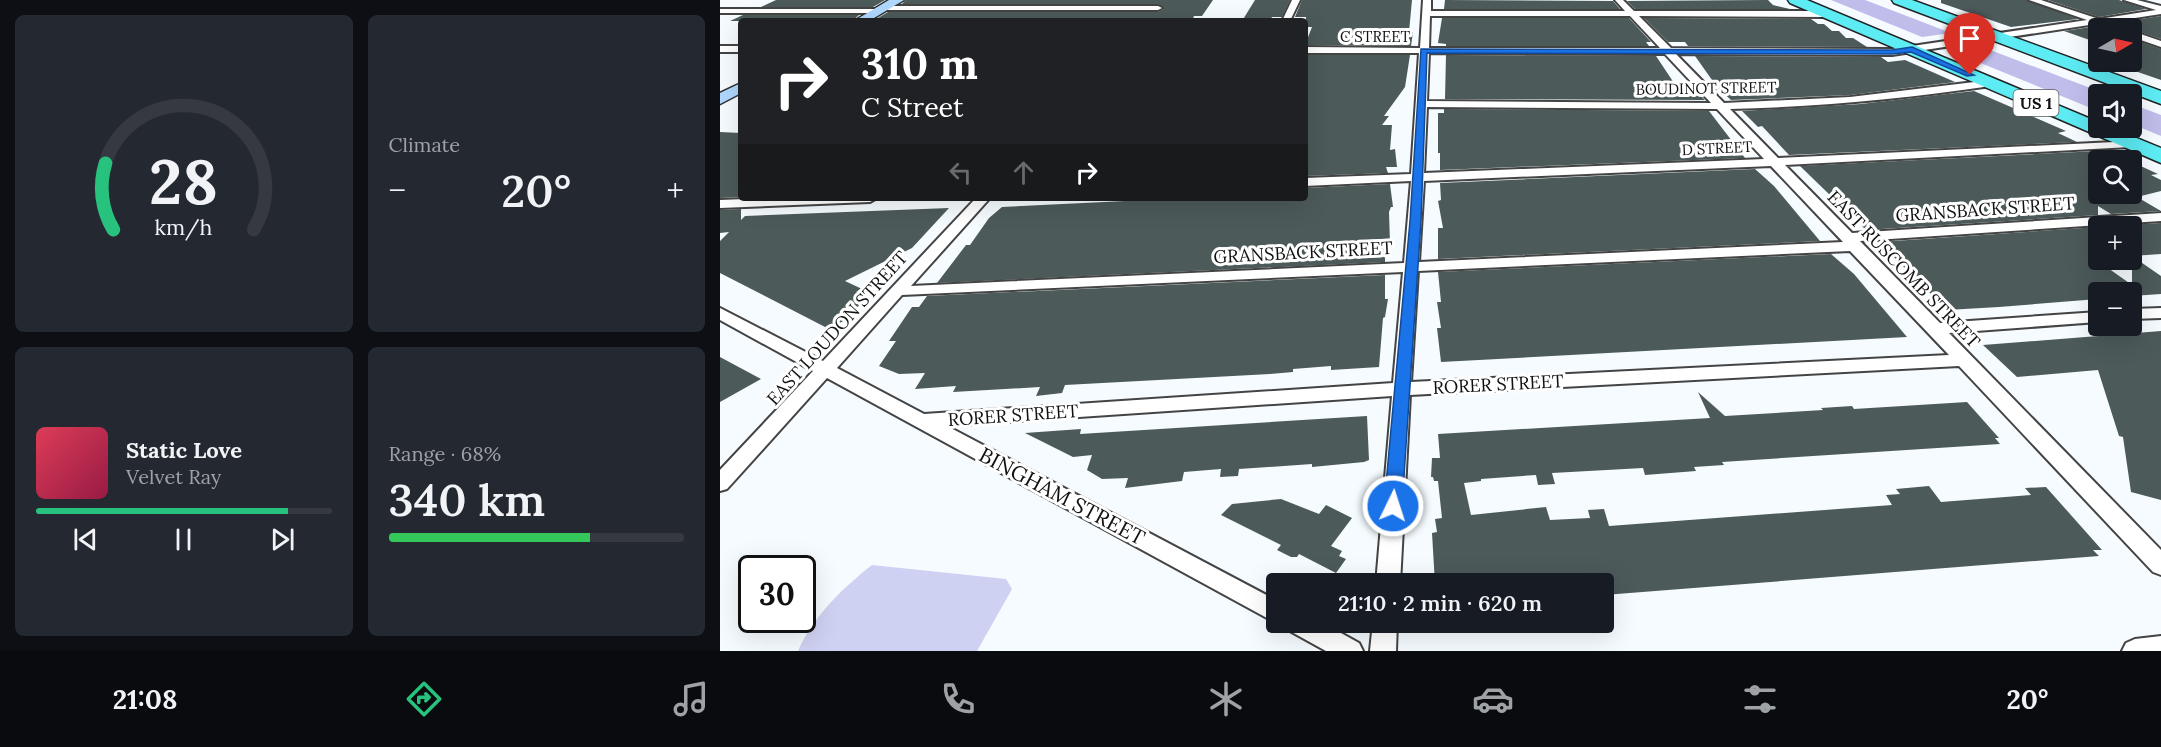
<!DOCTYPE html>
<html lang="en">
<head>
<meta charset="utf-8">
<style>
  :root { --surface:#171b24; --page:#242831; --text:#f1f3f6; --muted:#9ea1a6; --line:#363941; --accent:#27c37e }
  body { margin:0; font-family:Lora,serif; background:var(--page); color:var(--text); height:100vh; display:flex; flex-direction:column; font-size:22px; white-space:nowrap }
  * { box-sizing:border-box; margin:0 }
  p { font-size:20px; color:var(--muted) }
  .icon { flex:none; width:33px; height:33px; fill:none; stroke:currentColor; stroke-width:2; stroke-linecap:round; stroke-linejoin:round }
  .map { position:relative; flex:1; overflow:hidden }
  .side { display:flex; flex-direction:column; gap:15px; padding:15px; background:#0d0f14; width:720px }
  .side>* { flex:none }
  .banner { position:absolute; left:18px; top:18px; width:570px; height:183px; border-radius:6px; box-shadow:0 6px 24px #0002; background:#202124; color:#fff; overflow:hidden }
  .needle { width:39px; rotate:81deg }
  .fabs { position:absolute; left:1368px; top:18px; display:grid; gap:12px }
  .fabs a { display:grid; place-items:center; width:54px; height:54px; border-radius:6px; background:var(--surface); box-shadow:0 6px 24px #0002; font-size:30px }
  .speed { position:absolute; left:18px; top:555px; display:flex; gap:12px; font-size:30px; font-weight:700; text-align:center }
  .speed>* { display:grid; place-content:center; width:78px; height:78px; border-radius:50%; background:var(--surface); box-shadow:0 6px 24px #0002; line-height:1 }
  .speed .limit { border:3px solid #111; border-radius:9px; background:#fff; color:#111 }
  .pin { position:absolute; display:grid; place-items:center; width:51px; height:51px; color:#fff; margin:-62px -26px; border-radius:50% 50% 50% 0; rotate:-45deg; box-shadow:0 0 6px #0007 }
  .pin .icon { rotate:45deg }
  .me { position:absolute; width:66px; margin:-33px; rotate:4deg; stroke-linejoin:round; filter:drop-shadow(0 0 4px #0008) }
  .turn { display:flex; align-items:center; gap:21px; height:126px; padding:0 24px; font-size:27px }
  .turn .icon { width:78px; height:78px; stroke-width:2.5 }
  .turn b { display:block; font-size:42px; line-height:51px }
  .lanes { display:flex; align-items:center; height:57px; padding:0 24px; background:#0003; justify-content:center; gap:30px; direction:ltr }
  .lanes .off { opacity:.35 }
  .big { font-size:45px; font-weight:600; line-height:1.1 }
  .side .widget { flex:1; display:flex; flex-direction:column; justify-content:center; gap:9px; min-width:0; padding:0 21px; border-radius:9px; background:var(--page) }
  .side .dial { align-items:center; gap:0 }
  .dial svg { height:156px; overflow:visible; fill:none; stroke:var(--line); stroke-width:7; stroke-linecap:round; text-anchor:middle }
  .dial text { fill:var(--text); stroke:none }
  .song { display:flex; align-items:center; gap:18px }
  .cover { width:72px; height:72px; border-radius:9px; background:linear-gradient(135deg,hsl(350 70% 55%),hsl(340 70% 35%)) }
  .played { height:6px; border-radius:3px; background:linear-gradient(90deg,var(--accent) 85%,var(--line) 85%) }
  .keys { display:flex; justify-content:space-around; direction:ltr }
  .heat { display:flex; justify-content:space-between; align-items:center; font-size:33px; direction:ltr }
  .charge { height:9px; border-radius:4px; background:linear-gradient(90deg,#34c759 68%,var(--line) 0) }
  .side .tiles { flex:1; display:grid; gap:15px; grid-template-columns:repeat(2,1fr) }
  .trip { position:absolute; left:546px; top:573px; width:348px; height:60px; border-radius:6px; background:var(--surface); box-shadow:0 6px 24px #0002; font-weight:600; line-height:60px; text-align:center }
  .tabs { display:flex; height:96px; justify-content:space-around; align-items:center; background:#090b0e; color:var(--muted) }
  .tabs .icon { width:42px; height:42px }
  .tabs .selected { color:var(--accent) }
  .tabs b { font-size:27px; color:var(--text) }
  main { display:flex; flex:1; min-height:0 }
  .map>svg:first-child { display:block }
  .green { fill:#c1bdeb }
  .pitch { fill:#cfd1f2 }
  .building { fill:#4d5a5a }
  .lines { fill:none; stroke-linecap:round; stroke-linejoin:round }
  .street-casing { stroke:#444; stroke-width:4 }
  .secondary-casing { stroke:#333; stroke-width:3 }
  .highway-casing { stroke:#222; stroke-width:3 }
  .street { fill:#fff; fill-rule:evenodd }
  .secondary { fill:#b0d8ff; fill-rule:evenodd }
  .highway { fill:#5debf4; fill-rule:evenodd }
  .route { fill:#1a73e8; stroke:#114b97; stroke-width:1.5 }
  .labels { text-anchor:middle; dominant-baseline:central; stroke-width:6; stroke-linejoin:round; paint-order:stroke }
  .far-street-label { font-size:15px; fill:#111; stroke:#fff }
  .shield { fill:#fff; stroke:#585858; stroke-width:1.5 }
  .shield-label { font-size:16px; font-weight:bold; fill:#111 }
  .street-label { font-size:18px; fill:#111; stroke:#fff }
  .near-street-label { font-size:21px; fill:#111; stroke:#fff }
</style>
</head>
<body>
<main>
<section class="side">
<div class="tiles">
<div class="widget dial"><svg viewBox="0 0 100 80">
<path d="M14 69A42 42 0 1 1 86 69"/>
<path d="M14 69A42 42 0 0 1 10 35" stroke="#27c37e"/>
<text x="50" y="56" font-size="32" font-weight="700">28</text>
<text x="50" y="72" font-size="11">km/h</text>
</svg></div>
<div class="widget"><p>Climate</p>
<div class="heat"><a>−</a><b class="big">20°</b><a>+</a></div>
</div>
<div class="widget">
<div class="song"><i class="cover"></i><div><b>Static Love</b><p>Velvet Ray</p></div></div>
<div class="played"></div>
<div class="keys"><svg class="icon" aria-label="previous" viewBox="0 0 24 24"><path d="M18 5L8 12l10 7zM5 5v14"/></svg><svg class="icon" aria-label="pause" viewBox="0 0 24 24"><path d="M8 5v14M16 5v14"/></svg><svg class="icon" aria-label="next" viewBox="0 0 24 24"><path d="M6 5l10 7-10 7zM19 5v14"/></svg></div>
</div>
<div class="widget"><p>Range · 68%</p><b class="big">340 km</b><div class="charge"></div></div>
</div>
</section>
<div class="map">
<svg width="1441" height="651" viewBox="0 0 1441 651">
  <rect width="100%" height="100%" fill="#f5fbff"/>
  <path class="green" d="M1111,0H1145L1231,33L1202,37Z
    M1265,48L1386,94H1378V111L1236,53Z
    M1412,104L1441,115V136L1412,124Z"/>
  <path class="pitch" d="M152,565L286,579L292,589L257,651H78C93,616 123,588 152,565Z"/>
  <path class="building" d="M56,0H165L153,7H41Z
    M186,0H493L482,16H474L472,21H153L168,12H438L444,9L438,4H182Z
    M535,0H570L562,17H552L550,21H522Z
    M582,0H692L689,32H693L691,46L585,45L592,27H585L586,17H575Z
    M725,0L893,1L900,9H724Z
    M1048,0L1053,5L1070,9H915L907,1Z
    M1221,0H1307L1358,19L1291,27L1221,3Z
    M1328,0H1399L1426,9L1379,17Z
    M23,15H139L132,21H10Z
    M1441,16V39L1394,23Z
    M722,18H909L931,42H926L929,46H726V44L718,43Z
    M924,18L1091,19L1098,24H1104L1112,31H1119L1126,38H1133L1147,47L968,46L965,42H948Z
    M1378,26V43L1344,31Z
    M1412,39L1441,49V80L1412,70Z
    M585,55H690L685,87L664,116H669L662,125H672L670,150L675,149L677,167H666L668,173L585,176Z
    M726,55L936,56L956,86L972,87L985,100L725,99Z
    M975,56L1161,57L1168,62L1185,60L1235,82L1130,95L1011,100L998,88L995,91L991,87H997Z
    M1254,91L1346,131L1338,133L1357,142L1069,155L1042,126L1038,127L1022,111L1141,104Z
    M724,109L989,111L1025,158L720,170V153H718V113H724Z
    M0,132L21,133V197L0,198Z
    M1378,151L1408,160H1378V194H1412V162L1438,174L1431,175L1441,180V191L1417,197L1441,211L1391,214L1378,206V215L1146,230L1080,166Z
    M1035,169L1054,186L1100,241L718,259V228H723L718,201L721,200L720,183Z
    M670,184L673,207H671L669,212L670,244H667L668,254L665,255V262L217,283L246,245H250L269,218L282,207L467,198H585V188Z
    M229,208L192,248L125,281L142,289L136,292L146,296L135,303L140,305L129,313L132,316L109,329L0,273V241L9,232L0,233V210L21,209V220L25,216Z
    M1441,223V254L1412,256L1441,276V294L1412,296V292H1378V299L1279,307L1227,310L1159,242L1378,227V261L1412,285V226L1408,225Z
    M1111,254L1134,274L1187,337L721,362L717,328H721L717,302H721L718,272Z
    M665,275V299H668L665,317L663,318L659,367L611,370V366L573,369V372L550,374L345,385L342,393L316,396L320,387L233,392L236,386L195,389L205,373L179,374L159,366L176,341H169L192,307H199L207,296Z
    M1441,331V500L1411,492L1403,437L1399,436L1378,370L1297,377L1263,345Z
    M0,357L41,379L0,402Z
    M978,392L1005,416L1103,410L1101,408L1132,406L1134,409L1247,402L1279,438H1275L1280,444L1002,462L1004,465L974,467L976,471L925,475L923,468L832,473L835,484L818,485L816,475L761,479V481L744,483L751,515L826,507L830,520L870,518L868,510L884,509L889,526L1172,505L1166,495L1180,494L1176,489L1209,486L1221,502L1311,495L1305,488L1326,487L1382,550H1373L1379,556L884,595V584H715L712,533L717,532L715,519L722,518L718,481H714L713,477H711L712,458H720L718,434L990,418Z
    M647,416L649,460L644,462L592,467V464L519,469L518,476L500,477L501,469L464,472L462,481L405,488L408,478L382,479L367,470L372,455L353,457L305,433L361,429L360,434Z
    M561,499L599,514L606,505L632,518L611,546L622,551L619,556L626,559L616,573L579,554L577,557H571L557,550L561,545L501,515L512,504Z"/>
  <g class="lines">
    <defs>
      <path id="street" d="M572,0H580L570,21H562Z
        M703,0H711V11H905L895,0H903L914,11H1108L1112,14L1108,17L919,16L951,48L1172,49L1367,20L1309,0H1321L1379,19L1436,10L1404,0H1417L1441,6V14L1172,55L956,54L1004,103L1130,97L1271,80L1276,83L1271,86C1184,99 1098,107 1010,109L1058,158L1415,141L1417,143L1411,147L1065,165L1132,233L1441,213V221L1140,241L1220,323L1378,312V322L1229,333L1441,550V575L1433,572L1239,366L690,395L680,584H656L672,396L227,426L556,600V623L107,378L7,489L0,491V470L93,371L0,320V308L103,361L256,198H270L191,286L684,263L691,181L585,186V178L691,174L699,53H585V47L700,48ZM710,16H910L940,48H709ZM709,53L945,54L991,103L707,101ZM707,107L997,109L1044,159L704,173ZM1051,166L1123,242L699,262L704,181ZM1130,251L1229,355L691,382L698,271ZM683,272L673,383L204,414L117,368L182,295Z
        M164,6H438L442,8L438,10H161L160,8Z
        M0,9H157L161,11L157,13H0Z
        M1412,31L1441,41V47L1412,37Z
        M0,46H21V52H0Z
        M51,198H157L150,202L0,208V200Z
        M1441,308V318L1412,319V309Z
        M565,622H601L639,643L643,651H606L568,630Z
        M653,622H677L676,651H650Z
        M1441,636V651H1402L1406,643L1415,639Z"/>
      <path id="secondary" d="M169,0H184L149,21H134Z
        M21,83V93L0,104V93Z"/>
      <path id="highway" d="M1068,0H1087L1378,122V128H1392L1441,148V163L1070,3Z
        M1172,0H1192L1441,91V104L1174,3Z"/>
    </defs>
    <use href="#street" class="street-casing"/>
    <use href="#secondary" class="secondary-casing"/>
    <use href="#highway" class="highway-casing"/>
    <use href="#street" class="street"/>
    <use href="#secondary" class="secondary"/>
    <use href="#highway" class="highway"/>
  </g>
  <path class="route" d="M1192,47L1254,75L1247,76L1191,52L1172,54L707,53L701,221L682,506L679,511L673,513L667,511L664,506L690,221L701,49L1172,50Z"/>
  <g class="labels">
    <g class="far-street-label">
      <text x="655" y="36">C STREET</text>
      <text transform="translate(986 88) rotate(-1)">BOUDINOT STREET</text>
      <text transform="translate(997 148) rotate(-3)">D STREET</text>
    </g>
    <rect class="shield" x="1293.5" y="90" width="45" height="26" rx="4.5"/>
    <g class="shield-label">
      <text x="1316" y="103">US 1</text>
    </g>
    <g class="street-label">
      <text transform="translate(1265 209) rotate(-4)">GRANSBACK STREET</text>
      <text transform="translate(583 252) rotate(-3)">GRANSBACK STREET</text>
      <text transform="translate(1184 269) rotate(46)">EAST RUSCOMB STREET</text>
      <text transform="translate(117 328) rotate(-48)">EAST LOUDON STREET</text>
      <text transform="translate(778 384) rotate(-3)">RORER STREET</text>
      <text transform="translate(293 415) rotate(-4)">RORER STREET</text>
    </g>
    <g class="near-street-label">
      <text transform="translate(342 496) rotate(28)">BINGHAM STREET</text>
    </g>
  </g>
</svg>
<div class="fabs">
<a><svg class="needle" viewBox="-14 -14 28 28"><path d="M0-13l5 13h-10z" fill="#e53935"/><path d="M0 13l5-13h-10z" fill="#9ea1a6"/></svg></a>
<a><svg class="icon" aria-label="sound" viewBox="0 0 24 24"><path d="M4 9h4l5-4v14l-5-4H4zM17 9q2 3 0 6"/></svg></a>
<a><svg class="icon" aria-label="search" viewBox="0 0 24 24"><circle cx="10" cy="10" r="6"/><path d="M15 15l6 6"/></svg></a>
<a>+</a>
<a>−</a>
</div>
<div class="speed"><div class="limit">30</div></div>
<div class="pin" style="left:1250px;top:75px;background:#d93025"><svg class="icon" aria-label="arrive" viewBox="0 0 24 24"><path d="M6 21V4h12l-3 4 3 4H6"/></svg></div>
<svg class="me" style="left:673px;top:506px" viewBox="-20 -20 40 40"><circle r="17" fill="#1a73e8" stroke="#fff" stroke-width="3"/><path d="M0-11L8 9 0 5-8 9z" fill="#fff"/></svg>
<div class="trip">21:10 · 2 min · 620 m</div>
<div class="banner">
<div class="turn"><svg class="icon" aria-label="right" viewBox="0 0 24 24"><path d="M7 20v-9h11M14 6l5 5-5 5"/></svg><div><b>310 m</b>C Street</div></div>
<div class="lanes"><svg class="icon off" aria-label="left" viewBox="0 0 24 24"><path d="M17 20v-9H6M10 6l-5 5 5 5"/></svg><svg class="icon off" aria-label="ahead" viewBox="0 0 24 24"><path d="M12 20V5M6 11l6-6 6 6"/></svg><svg class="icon" aria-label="right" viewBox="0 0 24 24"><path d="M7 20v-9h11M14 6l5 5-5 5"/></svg></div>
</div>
</div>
</main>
<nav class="tabs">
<b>21:08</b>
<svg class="icon selected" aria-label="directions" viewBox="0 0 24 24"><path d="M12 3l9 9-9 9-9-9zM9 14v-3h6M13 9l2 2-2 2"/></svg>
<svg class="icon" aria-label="music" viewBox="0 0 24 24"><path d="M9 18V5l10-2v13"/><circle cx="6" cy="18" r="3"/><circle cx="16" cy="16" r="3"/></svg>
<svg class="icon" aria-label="phone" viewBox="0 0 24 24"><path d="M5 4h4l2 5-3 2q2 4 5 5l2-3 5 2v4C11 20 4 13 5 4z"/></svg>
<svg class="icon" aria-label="climate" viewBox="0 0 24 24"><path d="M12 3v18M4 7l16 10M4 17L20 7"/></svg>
<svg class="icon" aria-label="car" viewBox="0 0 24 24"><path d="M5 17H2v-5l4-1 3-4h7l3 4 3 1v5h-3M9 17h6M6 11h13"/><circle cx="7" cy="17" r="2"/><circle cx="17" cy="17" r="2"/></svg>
<svg class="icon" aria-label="filters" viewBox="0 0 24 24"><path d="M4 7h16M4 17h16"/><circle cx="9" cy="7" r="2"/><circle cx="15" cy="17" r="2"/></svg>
<b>20°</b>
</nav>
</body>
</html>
